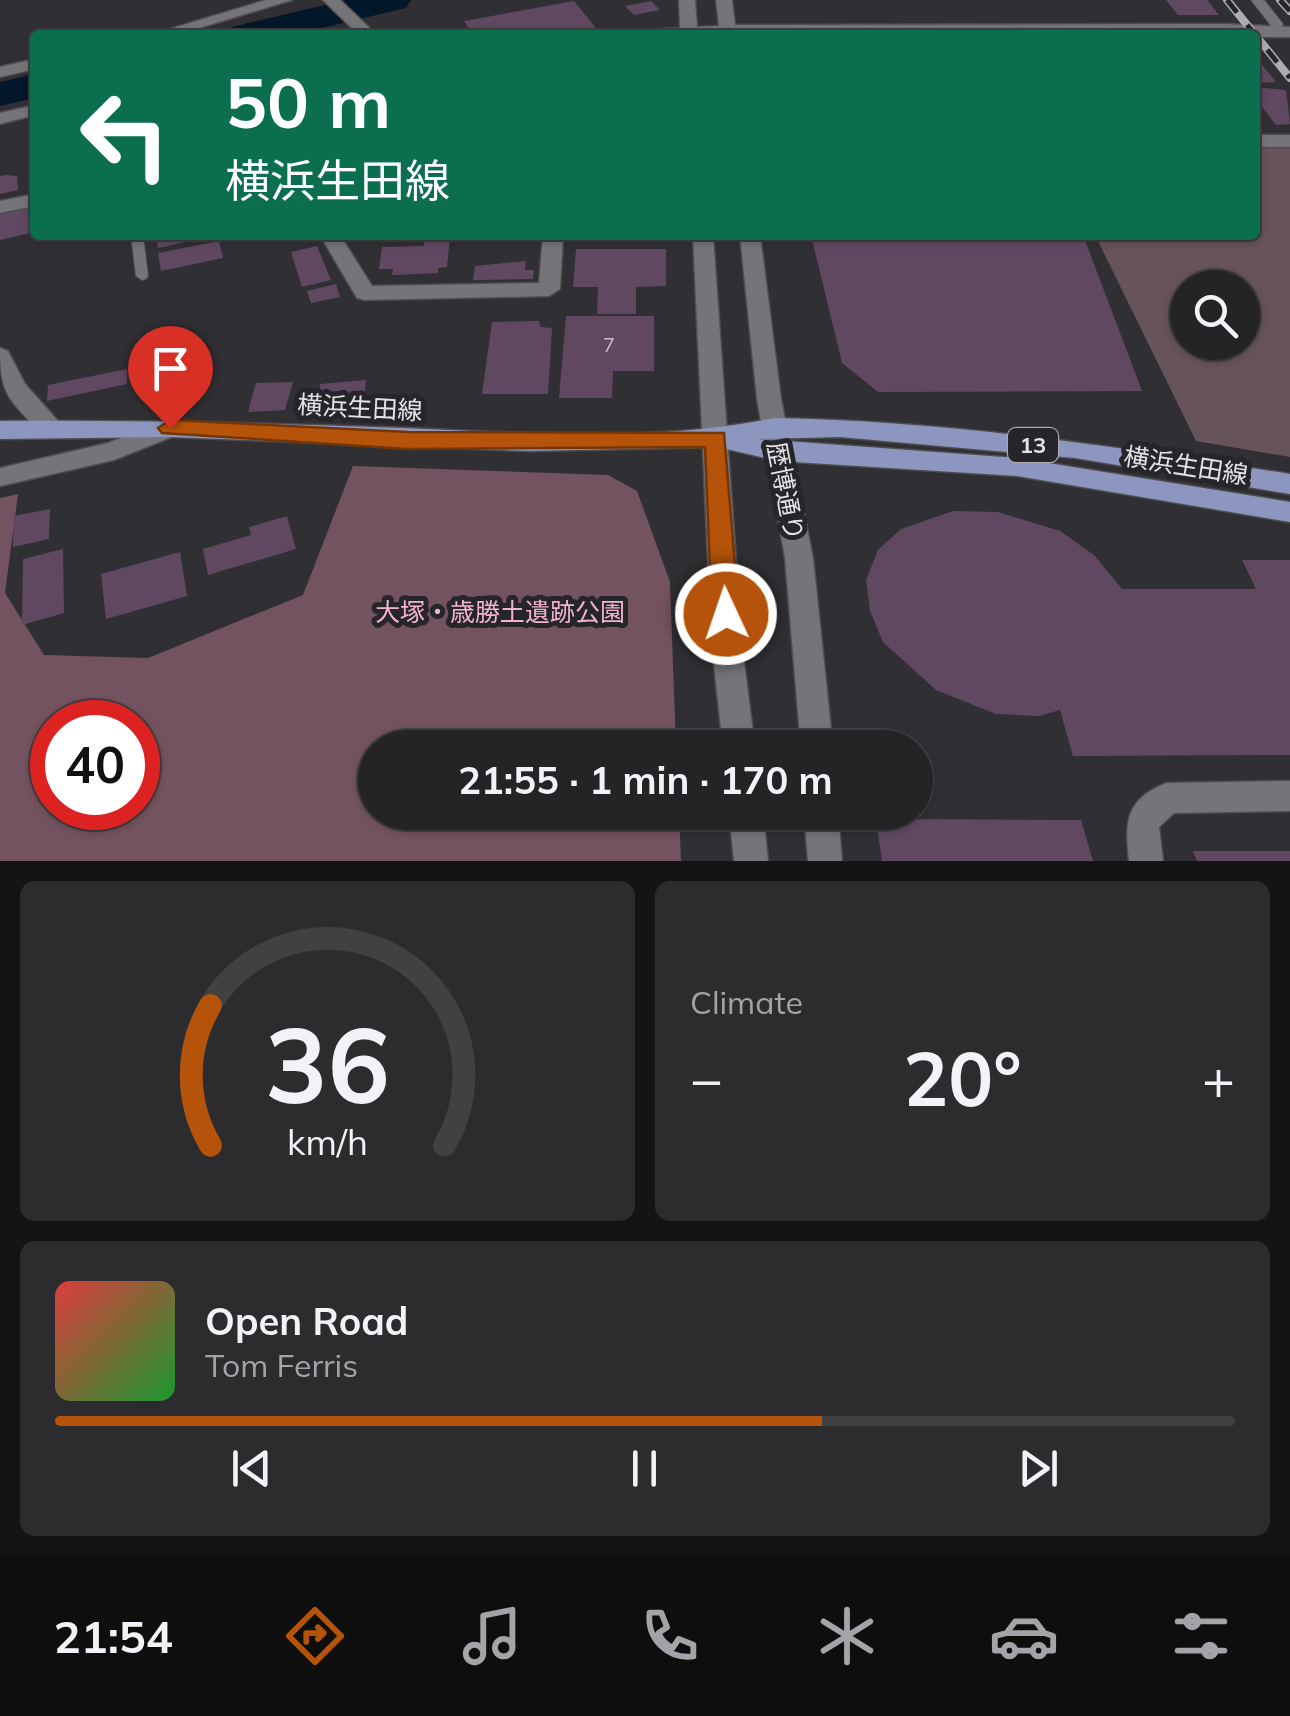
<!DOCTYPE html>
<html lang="en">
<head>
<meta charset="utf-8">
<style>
  :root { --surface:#242326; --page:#2c2b2e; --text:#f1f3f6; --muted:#a3a4a7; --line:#414043; --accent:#b45309 }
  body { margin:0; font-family:Mulish,"Noto Sans JP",sans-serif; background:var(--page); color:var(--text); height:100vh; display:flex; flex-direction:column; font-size:38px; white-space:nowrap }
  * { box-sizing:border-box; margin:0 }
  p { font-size:32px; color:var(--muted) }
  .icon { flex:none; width:55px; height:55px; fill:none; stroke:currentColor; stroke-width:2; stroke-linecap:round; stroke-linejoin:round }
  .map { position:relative; height:861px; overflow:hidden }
  .drawer { display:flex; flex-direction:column; gap:20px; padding:20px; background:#141315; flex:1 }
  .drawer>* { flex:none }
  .guide { position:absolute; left:30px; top:30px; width:1230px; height:210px; border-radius:10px; box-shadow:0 2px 8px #0004,0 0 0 2px var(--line); background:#0b6e4f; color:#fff; overflow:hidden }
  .fabs { position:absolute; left:1170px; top:270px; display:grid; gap:20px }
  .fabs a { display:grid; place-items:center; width:90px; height:90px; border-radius:50%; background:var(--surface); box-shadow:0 2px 8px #0004,0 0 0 2px var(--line); font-size:50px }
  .speed { position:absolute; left:30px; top:700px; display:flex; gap:20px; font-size:50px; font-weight:700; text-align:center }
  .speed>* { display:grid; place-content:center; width:130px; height:130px; border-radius:50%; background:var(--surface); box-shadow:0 2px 8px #0004,0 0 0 2px var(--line); line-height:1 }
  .speed .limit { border:15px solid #d22; background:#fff; color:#111 }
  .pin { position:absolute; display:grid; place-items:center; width:85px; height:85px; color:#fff; margin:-102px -42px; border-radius:50% 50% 50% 0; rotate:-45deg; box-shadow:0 0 10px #0007 }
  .pin .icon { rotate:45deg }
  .me { position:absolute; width:110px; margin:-55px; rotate:357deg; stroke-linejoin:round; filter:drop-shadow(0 0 8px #0008) }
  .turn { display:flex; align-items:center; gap:35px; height:210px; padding:0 30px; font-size:45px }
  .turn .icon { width:130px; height:130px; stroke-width:2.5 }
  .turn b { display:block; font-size:70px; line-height:85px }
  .big { font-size:75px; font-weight:700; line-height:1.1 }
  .drawer .tile { flex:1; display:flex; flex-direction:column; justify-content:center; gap:15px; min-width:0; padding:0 35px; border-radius:15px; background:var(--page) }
  .drawer .dial { align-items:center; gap:0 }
  .dial svg { height:260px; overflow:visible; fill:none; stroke:var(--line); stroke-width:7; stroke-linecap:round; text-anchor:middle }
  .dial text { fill:var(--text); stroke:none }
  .song { display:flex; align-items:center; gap:30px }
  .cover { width:120px; height:120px; border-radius:15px; background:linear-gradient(135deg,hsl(0 70% 55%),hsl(130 70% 35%)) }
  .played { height:10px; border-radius:5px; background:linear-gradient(90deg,var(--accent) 65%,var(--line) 65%) }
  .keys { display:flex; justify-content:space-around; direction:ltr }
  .heat { display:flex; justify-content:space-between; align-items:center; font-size:55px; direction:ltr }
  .drawer .tiles { flex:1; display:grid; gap:20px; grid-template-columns:1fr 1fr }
  .tile:last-child { grid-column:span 2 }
  .trip { position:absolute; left:358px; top:730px; width:575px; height:100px; border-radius:50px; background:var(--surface); box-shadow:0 2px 8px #0004,0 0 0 2px var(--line); font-weight:700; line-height:100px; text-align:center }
  .tabs { display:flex; height:160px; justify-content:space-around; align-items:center; background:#0e0e0f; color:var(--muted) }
  .tabs .icon { width:70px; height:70px }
  .tabs .selected { color:var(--accent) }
  .tabs b { font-size:45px; color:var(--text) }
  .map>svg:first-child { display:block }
  .green { fill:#67535a; fill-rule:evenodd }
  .forest { fill:#73535f; fill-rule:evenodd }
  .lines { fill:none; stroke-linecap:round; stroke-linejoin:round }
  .river { fill:#02172a; fill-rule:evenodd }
  .building { fill:#604960 }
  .service-casing { stroke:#4d4c4f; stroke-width:2 }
  .pedestrian-casing { stroke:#4d4c4f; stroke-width:2 }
  .minor-casing { stroke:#4d4c4f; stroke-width:3 }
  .tertiary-casing { stroke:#4d4c4f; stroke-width:3 }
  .primary-casing { stroke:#4d4c4f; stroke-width:3 }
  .service { fill:#757478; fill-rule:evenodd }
  .pedestrian { fill:#757478; fill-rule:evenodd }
  .minor { fill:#757478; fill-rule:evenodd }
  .tertiary { fill:#757478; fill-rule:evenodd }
  .primary { fill:#8d96be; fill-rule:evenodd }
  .rail-casing { stroke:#adacaf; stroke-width:8 }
  .rail { stroke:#262529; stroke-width:5; stroke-dasharray:16; stroke-linecap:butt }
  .route { fill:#b45309; stroke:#753606; stroke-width:2.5 }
  .labels { text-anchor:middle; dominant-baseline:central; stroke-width:10; stroke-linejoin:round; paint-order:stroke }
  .number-label { font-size:20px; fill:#c2bcc4 }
  .shield { fill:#262529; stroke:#aaa9ad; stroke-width:2.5 }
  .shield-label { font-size:22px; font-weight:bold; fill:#e3e2e5 }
  .street-label { font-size:25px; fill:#e3e2e5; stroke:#262529 }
  .park-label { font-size:25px; fill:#f1b4cb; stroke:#262529 }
</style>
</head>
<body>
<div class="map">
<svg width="1290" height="861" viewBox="0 0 1290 861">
  <rect width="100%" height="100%" fill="#302f33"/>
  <path class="green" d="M1290,147V457L1196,441L1095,235H1255V148ZM1188,288H1242V342H1188Z"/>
  <path class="forest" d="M353,466L608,475L637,491L670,582L676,747L375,748V812L679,813L681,861H0V498L18,494L5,593L44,655L148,658L303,595ZM52,722H138V808H52Z"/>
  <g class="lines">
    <path class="river" d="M346,0H411L406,8L292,35H226L232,27Z
      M35,74V98L0,106V82Z"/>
  </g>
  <path class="building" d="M1166,0H1207L1219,15H1178Z
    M574,1L596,28L556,35H473L464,21Z
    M651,1L660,10L634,15L625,6Z
    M1255,56L1276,82L1255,83Z
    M1255,87L1286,90L1290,124L1276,125L1255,98Z
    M6,175L17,176L18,190L0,194V176Z
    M29,208L31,233L0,240V213Z
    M156,235H210V237L158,248Z
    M811,235H1083L1142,391L878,392L842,363Z
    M450,237L447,267L438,268V273L392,275L393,269H379L382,247L424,246L425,238Z
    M219,241L223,258L161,271L158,253Z
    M317,246L331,280L302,287L291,252Z
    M576,249H666V286L636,287V314H597L598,287H573Z
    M526,261L525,270H534L533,279L473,280L475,266Z
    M336,284L340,297L311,303L307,291Z
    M566,316H654V371H613L612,398H559Z
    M539,321L540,327L552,328L548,394H482L492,322Z
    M127,369V384L47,401L48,385Z
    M366,380L364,398L318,402L320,384Z
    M293,382L285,410L248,412L256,383Z
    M50,509L49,539L13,547L14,516Z
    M953,511L998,512L1060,531L1094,555L1122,589H1256L1242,560H1290V755L1073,756L1060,710L1039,716L996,714L936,690L883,642L870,611L866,580L878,550L901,529Z
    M287,516L296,549L208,575L203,549L251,535L249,527Z
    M63,549L64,613L22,625L23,559Z
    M180,552L187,596L106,619L101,574Z
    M876,819L1081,820L1093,861H882Z
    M1193,851H1290V861H1197Z"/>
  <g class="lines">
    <defs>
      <path id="service" d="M131,235H143L148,276L146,279L142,280L136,276Z"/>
      <path id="pedestrian" d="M1251,0H1264L1283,24L1282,27H1272Z"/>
      <path id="minor" d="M266,0H292L176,35H150Z
        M35,59V69L0,77V67Z
        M35,105V115L0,124V113Z
        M1255,135H1290V147H1255Z
        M35,194V206L0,213V201Z
        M320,235H340L372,286L539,283L543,235H563L560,289L549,296L365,300L357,298Z
        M0,348L8,351L25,384L59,422L62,428L59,434H41C10,398 0,398 0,348Z
        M170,419L182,428L179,434L114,460L0,486V468L108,443Z"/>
      <path id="tertiary" d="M323,0H340L377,35H359Z
        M679,0H695L697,27L719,26L716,0H732L735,25L1225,24L1290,27V37L636,35L644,30L680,28Z
        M693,235H713L742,646L755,748H723L712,646Z
        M740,235H760L781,399L813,558L833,748H801L785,558L757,399Z
        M1290,781V811L1174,813L1159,827L1163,861H1129C1125,822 1125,799 1167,783Z
        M729,812H763L768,861H734Z
        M804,812H838L842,861H808Z"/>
      <path id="primary" d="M774,418C948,421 1119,447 1290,474V494L1075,458L840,437L758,439L1017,458L1290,502V522L1017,476L778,461L718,447L529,451L170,437L0,439V421C135,420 268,423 403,428C525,433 653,443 774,418Z"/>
    </defs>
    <use href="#service" class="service-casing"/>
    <use href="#pedestrian" class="pedestrian-casing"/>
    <use href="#minor" class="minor-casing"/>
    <use href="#tertiary" class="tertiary-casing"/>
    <use href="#primary" class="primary-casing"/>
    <use href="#service" class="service"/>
    <use href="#pedestrian" class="pedestrian"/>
    <use href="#minor" class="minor"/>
    <use href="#tertiary" class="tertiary"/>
    <use href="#primary" class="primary"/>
    <defs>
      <path id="rail" d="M1227,0L1290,78
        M1280,0L1290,11"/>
    </defs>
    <use href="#rail" class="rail-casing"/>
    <use href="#rail" class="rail"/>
  </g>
  <path class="route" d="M170,420L408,432L724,433L739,614L726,624L712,614L705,447L408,449L162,433L158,428Z"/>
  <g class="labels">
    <g class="number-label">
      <text x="609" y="344">7</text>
    </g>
    <rect class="shield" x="1008" y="428" width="50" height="34" rx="8"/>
    <g class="shield-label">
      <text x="1033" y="445">13</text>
    </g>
    <g class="street-label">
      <text transform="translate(360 407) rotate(3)">横浜生田線</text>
      <text transform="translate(1186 465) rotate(9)">横浜生田線</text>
      <text transform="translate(786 491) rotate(79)">歴博通り</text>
    </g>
    <g class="park-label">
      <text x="500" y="611">大塚・歳勝土遺跡公園</text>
    </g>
  </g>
</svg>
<div class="fabs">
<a><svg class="icon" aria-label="search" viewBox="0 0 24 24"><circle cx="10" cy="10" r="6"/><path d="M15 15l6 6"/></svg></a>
</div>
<div class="speed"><div class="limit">40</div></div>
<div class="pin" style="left:170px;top:428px;background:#d93025"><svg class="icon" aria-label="arrive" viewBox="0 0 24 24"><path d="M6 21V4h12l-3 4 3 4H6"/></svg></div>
<svg class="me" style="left:726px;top:614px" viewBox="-20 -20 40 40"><circle r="17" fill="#b45309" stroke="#fff" stroke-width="3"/><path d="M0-11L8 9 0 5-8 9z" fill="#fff"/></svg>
<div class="trip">21:55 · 1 min · 170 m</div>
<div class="guide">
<div class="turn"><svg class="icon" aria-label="left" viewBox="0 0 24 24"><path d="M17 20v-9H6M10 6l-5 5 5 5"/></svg><div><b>50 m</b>横浜生田線</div></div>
</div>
</div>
<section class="drawer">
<div class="tiles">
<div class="tile dial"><svg viewBox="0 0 100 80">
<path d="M14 69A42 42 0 1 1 86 69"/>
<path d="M14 69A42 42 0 0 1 14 26" stroke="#b45309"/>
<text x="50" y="56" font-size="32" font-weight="700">36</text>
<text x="50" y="72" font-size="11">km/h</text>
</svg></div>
<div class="tile"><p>Climate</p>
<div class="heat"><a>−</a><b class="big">20°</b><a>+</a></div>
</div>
<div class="tile">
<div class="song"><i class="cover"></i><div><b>Open Road</b><p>Tom Ferris</p></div></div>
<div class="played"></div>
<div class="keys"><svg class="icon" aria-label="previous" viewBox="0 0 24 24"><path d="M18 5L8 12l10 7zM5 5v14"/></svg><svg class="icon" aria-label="pause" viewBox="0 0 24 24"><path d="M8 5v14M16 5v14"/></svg><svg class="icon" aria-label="next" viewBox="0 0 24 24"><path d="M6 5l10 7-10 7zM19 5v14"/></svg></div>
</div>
</div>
</section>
<nav class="tabs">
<b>21:54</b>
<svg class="icon selected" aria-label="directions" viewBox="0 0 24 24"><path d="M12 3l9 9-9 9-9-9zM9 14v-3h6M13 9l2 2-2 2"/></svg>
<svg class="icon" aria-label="music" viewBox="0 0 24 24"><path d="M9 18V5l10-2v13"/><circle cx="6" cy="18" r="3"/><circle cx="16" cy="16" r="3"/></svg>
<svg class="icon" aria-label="phone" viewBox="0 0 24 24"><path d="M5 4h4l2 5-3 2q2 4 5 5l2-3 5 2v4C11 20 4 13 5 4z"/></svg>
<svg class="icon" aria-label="climate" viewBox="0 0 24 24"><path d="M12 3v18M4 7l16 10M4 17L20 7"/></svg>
<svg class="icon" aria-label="car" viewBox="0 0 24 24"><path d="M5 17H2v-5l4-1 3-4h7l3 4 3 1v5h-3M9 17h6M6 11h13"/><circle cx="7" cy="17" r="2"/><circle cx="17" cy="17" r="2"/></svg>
<svg class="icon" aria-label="filters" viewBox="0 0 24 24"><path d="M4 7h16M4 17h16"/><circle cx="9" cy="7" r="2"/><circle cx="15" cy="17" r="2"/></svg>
</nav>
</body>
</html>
